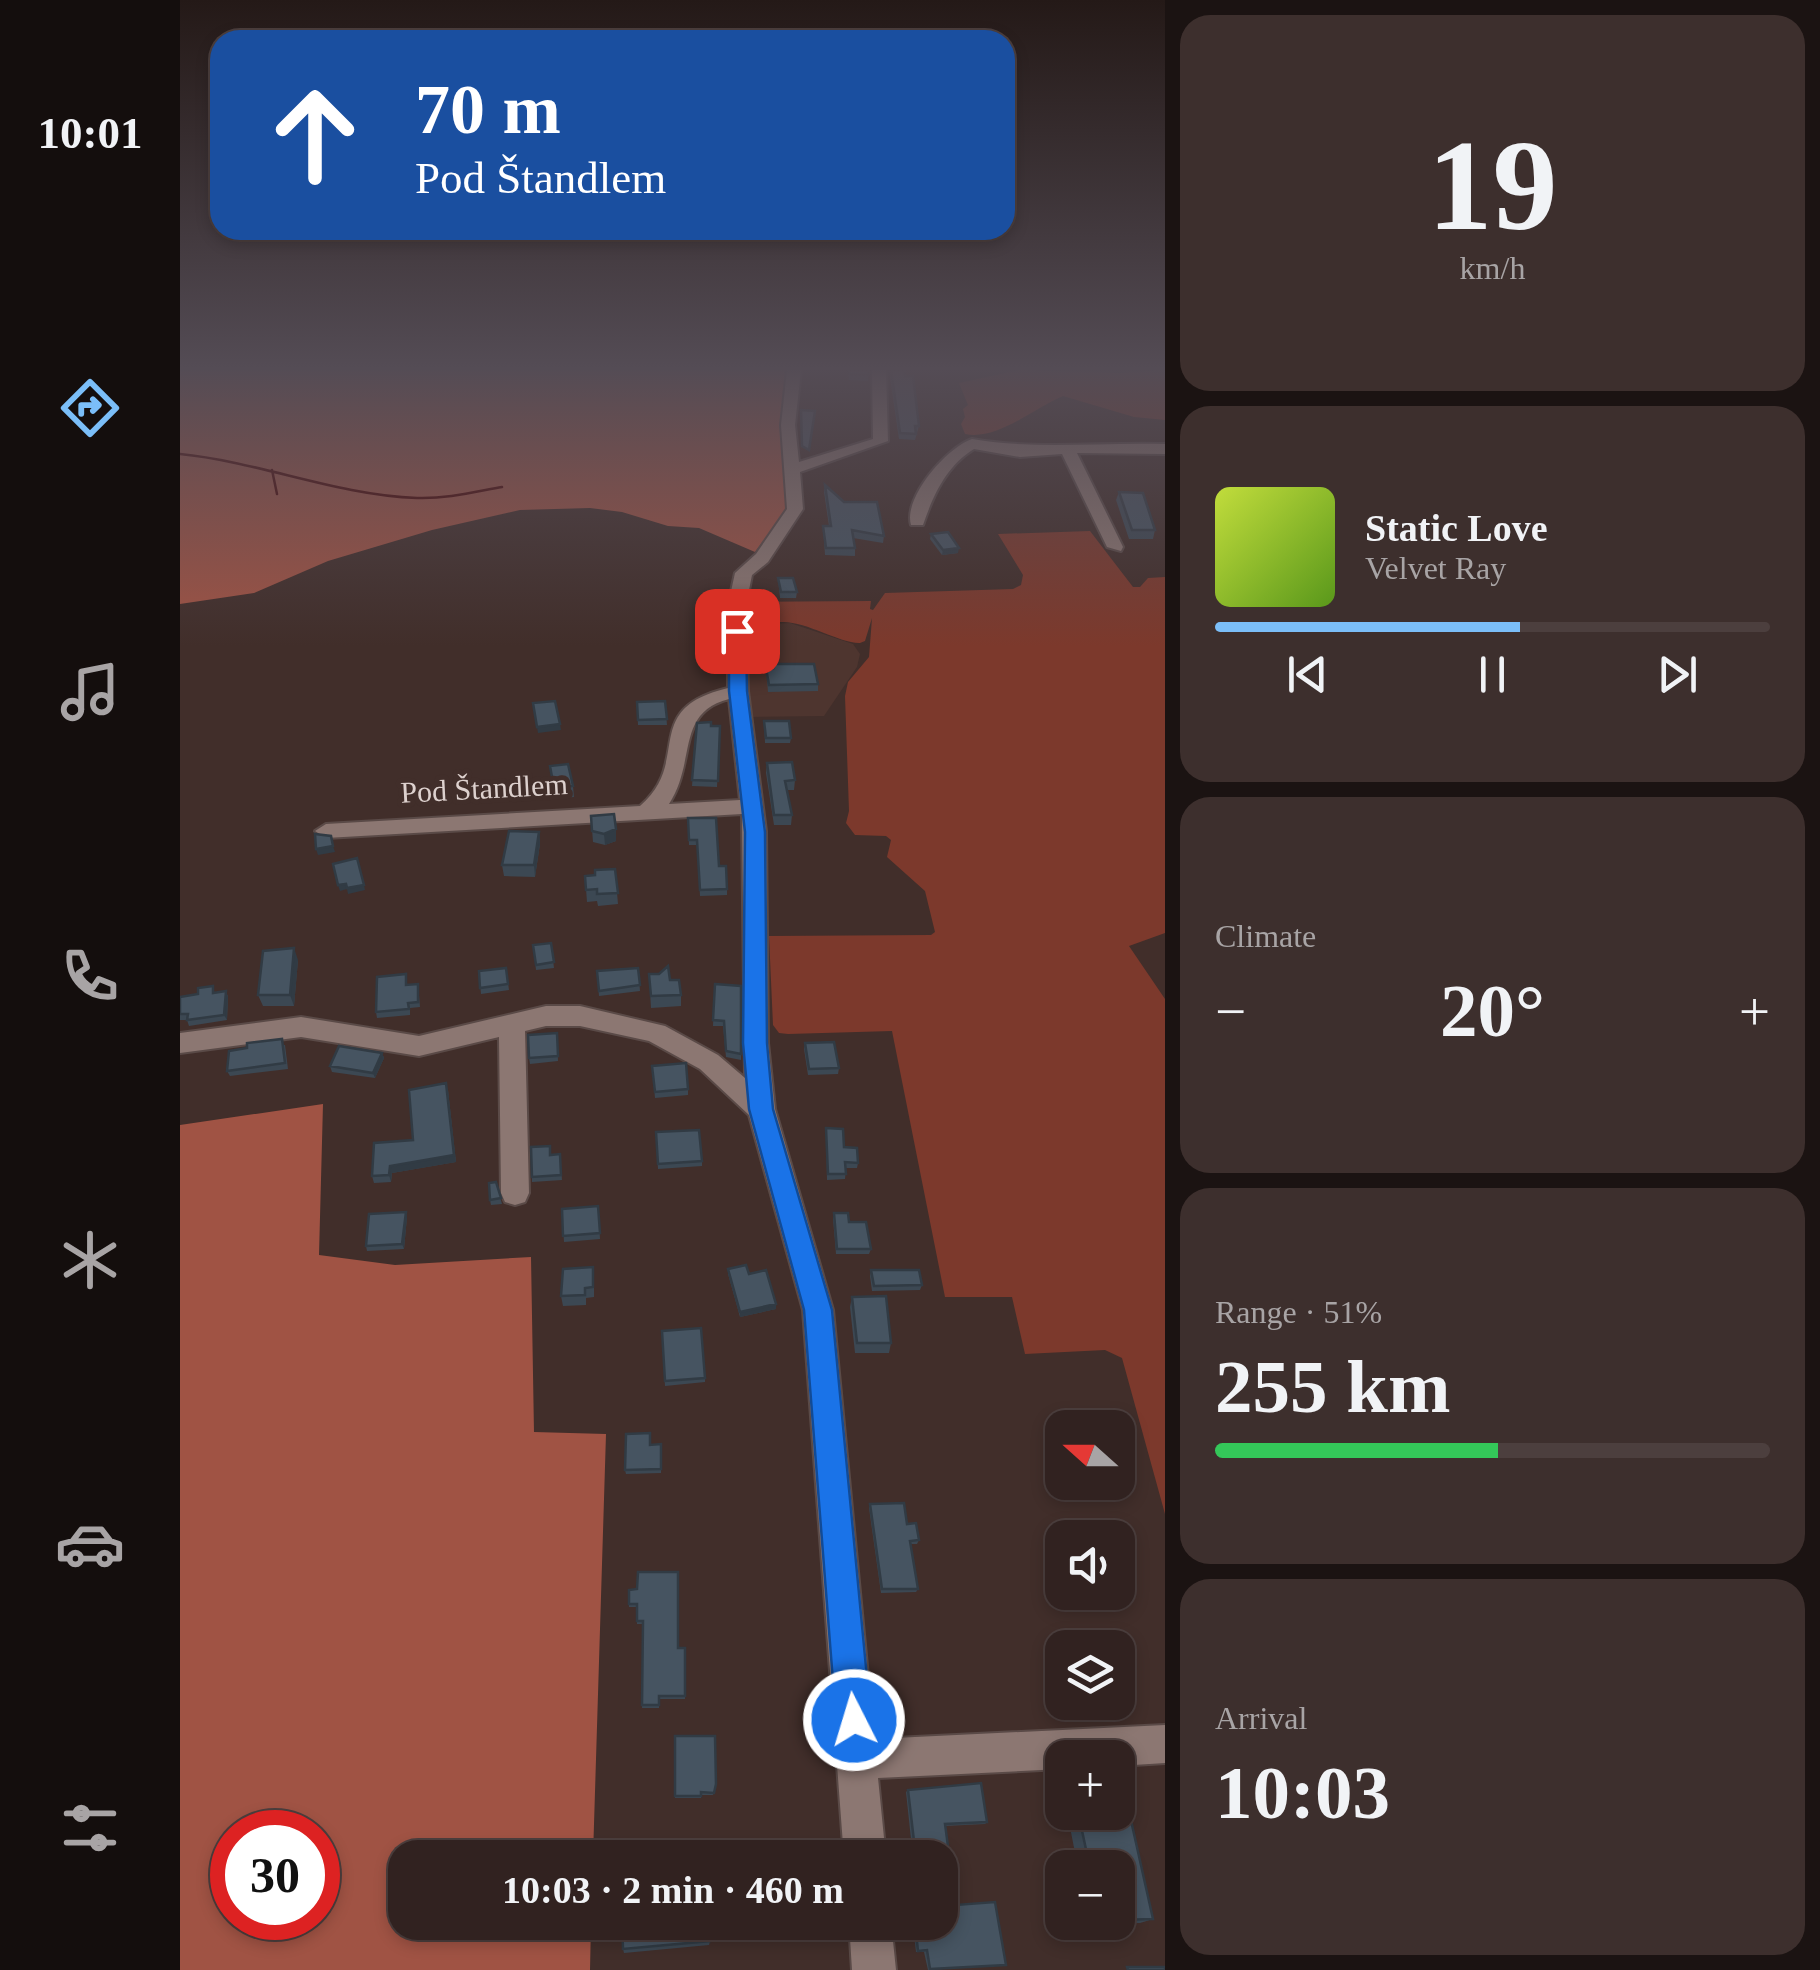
<!DOCTYPE html>
<html lang="en">
<head>
<meta charset="utf-8">
<style>
  :root { --surface:#312220; --page:#3d2f2d; --text:#f1f3f6; --muted:#a8a4a5; --line:#4c3f3e; --accent:#7bbef8 }
  body { margin:0; font-family:Georgia,serif; background:var(--page); color:var(--text); height:100vh; display:flex; flex-direction:column; font-size:38px; white-space:nowrap }
  * { box-sizing:border-box; margin:0 }
  p { font-size:32px; color:var(--muted) }
  .icon { flex:none; width:55px; height:55px; fill:none; stroke:currentColor; stroke-width:2; stroke-linecap:round; stroke-linejoin:round }
  .map { position:relative; flex:1; overflow:hidden }
  .side { display:flex; flex-direction:column; gap:15px; padding:15px; background:#1b1312; width:655px }
  .side>* { flex:none }
  .hud { position:absolute; left:30px; top:30px; width:805px; height:210px; border-radius:30px; box-shadow:0 5px 15px #0003,0 0 0 2px var(--line); background:#1a4fa0; color:#fff; overflow:hidden }
  .needle { width:65px; rotate:291deg }
  .fabs { position:absolute; left:865px; top:1410px; display:grid; gap:20px }
  .fabs a { display:grid; place-items:center; width:90px; height:90px; border-radius:20px; background:var(--surface); box-shadow:0 5px 15px #0003,0 0 0 2px var(--line); font-size:50px }
  .speed { position:absolute; left:30px; top:1810px; display:flex; gap:20px; font-size:50px; font-weight:700; text-align:center }
  .speed>* { display:grid; place-content:center; width:130px; height:130px; border-radius:50%; background:var(--surface); box-shadow:0 5px 15px #0003,0 0 0 2px var(--line); line-height:1 }
  .speed .limit { border:15px solid #d22; background:#fff; color:#111 }
  .pin { position:absolute; display:grid; place-items:center; width:85px; height:85px; color:#fff; margin:-42px; border-radius:20px; box-shadow:0 5px 15px #0006 }
  .me { position:absolute; width:110px; margin:-55px; rotate:355deg; stroke-linejoin:round; filter:drop-shadow(0 0 8px #0008) }
  .turn { display:flex; align-items:center; gap:35px; height:210px; padding:0 40px; font-size:45px }
  .turn .icon { width:130px; height:130px; stroke-width:2.5 }
  .turn b { display:block; font-size:70px; line-height:85px }
  .big { font-size:75px; font-weight:600; line-height:1.1 }
  .side .tile { flex:1; display:flex; flex-direction:column; justify-content:center; gap:15px; min-width:0; padding:0 35px; border-radius:30px; background:var(--page) }
  .side .dial { align-items:center; gap:0 }
  .dial b { font-size:130px; line-height:1 }
  .song { display:flex; align-items:center; gap:30px }
  .cover { width:120px; height:120px; border-radius:15px; background:linear-gradient(135deg,hsl(70 70% 55%),hsl(90 70% 35%)) }
  .played { height:10px; border-radius:5px; background:linear-gradient(90deg,var(--accent) 55%,var(--line) 55%) }
  .keys { display:flex; justify-content:space-around; direction:ltr }
  .heat { display:flex; justify-content:space-between; align-items:center; font-size:55px; direction:ltr }
  .charge { height:15px; border-radius:8px; background:linear-gradient(90deg,#34c759 51%,var(--line) 0) }
  .trip { position:absolute; left:208px; top:1840px; width:570px; height:100px; border-radius:30px; background:var(--surface); box-shadow:0 5px 15px #0003,0 0 0 2px var(--line); font-weight:600; line-height:100px; text-align:center }
  main { display:flex; flex:1; min-height:0 }
  .tabs { display:flex; flex-direction:column; width:180px; justify-content:space-around; align-items:center; background:#140e0d; color:var(--muted) }
  .tabs .icon { width:70px; height:70px }
  .tabs .active { color:var(--accent) }
  .tabs b { font-size:45px; color:var(--text) }
  .map>svg:first-child { display:block }
  .built { fill:#4e352f }
  .green { fill:#7c392c }
  .forest { fill:#a05344; fill-rule:evenodd }
  .lines { fill:none; stroke-linecap:round; stroke-linejoin:round }
  .stream { stroke:#4b0200; stroke-width:2.5 }
  .minor-casing { stroke:#5a4a47; stroke-width:4 }
  .minor { fill:#8c7772; fill-rule:evenodd }
  .wall { fill:#3c4853 }
  .shaded-wall { fill:#313b44 }
  .building { fill:#465461; stroke:#313b44; stroke-width:2.5 }
  .route { fill:#1a73e8; stroke:#114b97; stroke-width:2.5 }
  .labels { text-anchor:middle; dominant-baseline:central; stroke-width:10; stroke-linejoin:round; paint-order:stroke }
  .street-label { font-size:30px; fill:#ddd1ce; stroke:#412e2a }
</style>
</head>
<body>
<main>
<nav class="tabs">
<b>10:01</b>
<svg class="icon active" aria-label="directions" viewBox="0 0 24 24"><path d="M12 3l9 9-9 9-9-9zM9 14v-3h6M13 9l2 2-2 2"/></svg>
<svg class="icon" aria-label="music" viewBox="0 0 24 24"><path d="M9 18V5l10-2v13"/><circle cx="6" cy="18" r="3"/><circle cx="16" cy="16" r="3"/></svg>
<svg class="icon" aria-label="phone" viewBox="0 0 24 24"><path d="M5 4h4l2 5-3 2q2 4 5 5l2-3 5 2v4C11 20 4 13 5 4z"/></svg>
<svg class="icon" aria-label="climate" viewBox="0 0 24 24"><path d="M12 3v18M4 7l16 10M4 17L20 7"/></svg>
<svg class="icon" aria-label="car" viewBox="0 0 24 24"><path d="M5 17H2v-5l4-1 3-4h7l3 4 3 1v5h-3M9 17h6M6 11h13"/><circle cx="7" cy="17" r="2"/><circle cx="17" cy="17" r="2"/></svg>
<svg class="icon" aria-label="filters" viewBox="0 0 24 24"><path d="M4 7h16M4 17h16"/><circle cx="9" cy="7" r="2"/><circle cx="15" cy="17" r="2"/></svg>
</nav>
<div class="map">
<svg width="985" height="1970" viewBox="0 0 985 1970">
  <rect width="100%" height="100%" fill="#412e2a"/>
  <path class="built" d="M610,623L673,644L680,654L677,667L644,716L568,717L565,641L592,624Z"/>
  <path class="green" d="M839,370L940,373L985,370V420L954,417L883,396C854,408 817,441 785,434L781,424L785,417L783,409L788,405L779,383Z
    M910,531L953,587H960L968,578L985,577V933L949,946L985,999V1514L942,1358L925,1350L845,1354L832,1297H765L712,1031L608,1034L599,1033L593,1025L589,936L751,935L755,932L745,891L707,857L711,840L706,836L675,835L666,823L669,811L665,696L668,682L689,657L692,618L685,641L680,643C651,644 593,596 576,642L565,641L563,602L691,601L690,609L693,610L705,593L833,589L841,585L843,575L818,534Z"/>
  <path class="forest" d="M0,370H612V504L575,552L519,528L488,526L442,512L410,508L340,510L252,530L148,561L74,593L0,604Z
    M143,1104L139,1255L215,1265L351,1257L354,1432L426,1434L413,1857L225,1858V1922L411,1923L410,1970H0V1125ZM52,1832H138V1918H52Z"/>
  <g class="lines">
    <path class="stream" d="M0,454C80,462 156,495 237,498C266,499 294,492 322,487
      M92,470L97,494"/>
    <defs>
      <path id="minor" d="M607,370H621L615,425L619,462L693,439L692,370H706L708,441L620,472L623,509L588,562L572,575L566,605L568,691L586,831L588,1043L595,1109L653,1310L694,1739L985,1725V1763L938,1766V1758H882V1769L698,1778L706,1858H664L623,1310L569,1115L520,1069L469,1041L400,1026H366L345,1031L349,1193L345,1202L335,1205L325,1202L321,1193L319,1037L239,1056L121,1037L0,1053V1033L121,1017L239,1036L366,1006H400L485,1026L538,1055L565,1078L562,814L146,838L135,831L146,824L460,806C513,761 459,709 548,688V605L555,573L576,554L607,509L601,425ZM549,699L560,800L489,804C517,761 495,713 549,699Z
        M792,439C857,450 920,442 985,444V454L897,453L943,547L941,551L927,547L882,454L840,457L794,449C766,466 753,496 743,525H731C723,498 766,448 792,439Z
        M669,1922H711L716,1970H672Z"/>
    </defs>
    <use href="#minor" class="minor-casing"/>
    <use href="#minor" class="minor"/>
  </g>
  <path class="wall" d="M668,370H689L688,381L669,380Z
    M709,370H724L739,426L735,440L719,439Z
    M645,485L704,536L703,543L673,538L675,548V556L645,555L643,526H649L644,492Z
    M939,492L975,530L973,539H949L936,500Z
    M751,534L778,553L762,555L750,539Z
    M598,578L617,592L616,598H600Z
    M586,668L638,684V691L588,692Z
    M485,701L487,725H458L457,702Z
    M584,721L611,738L610,743H585Z
    M517,723L531,726H540L537,787L512,786Z
    M587,763L615,780L614,790H607L612,815L611,825H594L586,773Z
    M370,766L393,786L394,797L375,799Z
    M411,816L436,841L425,845L413,842Z
    M508,818L539,866L547,889V895L520,896L517,845H509Z
    M359,832L360,844L355,877L324,876L322,865Z
    M435,869L438,904L418,906L417,901L407,902L405,876L415,875Z
    M371,943L374,968L356,970L353,945Z
    M118,960L114,1006H83L78,995Z
    M326,968L329,990L301,994L299,971Z
    M458,968L460,991L419,996L417,971Z
    M469,974L490,980L501,995V1006L471,1008Z
    M227,980V985L238,984L240,1007L230,1008V1015L197,1018L196,1012Z
    M535,984L561,986V1060L546,1057L543,1026H533Z
    M46,991L48,997L47,1020L9,1026L7,1020H0V997Z
    M377,1033L378,1061L350,1064L349,1058Z
    M625,1043L659,1068L658,1074L628,1075L624,1049Z
    M105,1045L108,1069L50,1076L47,1071L67,1048Z
    M202,1053L204,1058L195,1078L152,1072L150,1066Z
    M472,1066L508,1089V1095L475,1098Z
    M268,1090L276,1162L212,1173L211,1182L194,1183L192,1176L233,1140Z
    M646,1128L678,1163L677,1168H666L665,1179L647,1180Z
    M476,1132L522,1161V1166L478,1169Z
    M380,1154L382,1180L352,1182V1177L371,1155Z
    M316,1182L322,1204L311,1205L310,1200Z
    M418,1206L420,1239L384,1242L382,1209Z
    M654,1213L669,1222L691,1249L689,1254H656L653,1219Z
    M227,1217L224,1249L187,1251L186,1246Z
    M548,1269L569,1274L596,1309L560,1317L548,1274Z
    M691,1270L742,1285L740,1290L692,1291L690,1276Z
    M414,1277V1297L406,1298V1305L383,1306L381,1296Z
    M672,1297L711,1343L709,1353H675L670,1307Z
    M482,1331L525,1378V1382L485,1386Z
    M481,1444V1473L446,1474L445,1470L470,1445Z
    M690,1504L727,1524L739,1540L737,1544H730L738,1589L736,1592L701,1593L689,1508Z
    M449,1590L498,1648H505V1699H479V1708H462L463,1624H457V1607H449Z
    M495,1736L536,1786L533,1795H521V1798H495Z
    M728,1790L807,1822L805,1824L765,1826L776,1905L826,1965L748,1970L744,1952H736L734,1935L742,1933L741,1922H760V1858H733L726,1792Z
    M887,1812H938L973,1919L960,1923L909,1924V1922H938V1868H898Z
    M530,1941L529,1945L444,1953L443,1949Z"/>
  <path class="shaded-wall" d="M779,548L778,553L762,555L763,550Z
    M380,724L381,730L358,733L357,727Z
    M436,829V841L425,845L424,834Z
    M359,832L360,844L355,877L354,865Z
    M153,846L155,852L138,855L136,849Z
    M166,884L184,885L185,890L168,894L167,889L160,891L158,885Z
    M114,948L118,960L114,1006L110,995Z
    M46,991L48,997L47,1020L44,1015Z
    M202,1053L204,1058L195,1078L193,1073Z
    M266,1083L276,1162L212,1173L211,1182L209,1175L210,1166L274,1155Z
    M226,1212L227,1217L224,1249L222,1244Z
    M596,1304V1309L560,1317V1312Z"/>
  <path class="building" d="M669,370H689V375L669,374Z
    M711,370H724L725,376H733L739,426H735L736,434L720,433Z
    M621,410L635,411L629,450L622,446Z
    M645,485L664,502H697L704,536L672,530L675,548H646L643,526H651Z
    M939,492L963,493L975,530H952Z
    M768,532L779,548L763,550L751,534Z
    M598,578H613L617,592H601Z
    M592,664H634L638,684L589,685L586,668H593Z
    M375,701L380,724L357,727L353,703Z
    M485,701L487,719L458,720L457,702Z
    M584,721H609L611,738H586Z
    M531,722V726H540L538,781L512,780L517,723Z
    M612,762L615,780L605,781L612,815H594L587,763Z
    M388,764L393,786L374,788L370,766Z
    M434,814L436,829L424,834L412,831L411,816Z
    M508,818H536L539,866H546L547,889L520,890L517,840H509Z
    M329,831L359,832L354,865H322Z
    M135,834L151,836L153,846L136,849Z
    M177,858L184,885L167,888L166,884L158,885L153,864Z
    M435,869L438,893L417,894V889L406,890L405,876L415,875V870Z
    M371,943L374,962L356,965L353,945Z
    M114,948L110,995H78L83,951Z
    M488,966L490,980H499L501,995L471,996L469,974H479Z
    M326,968L328,984L300,988L299,971Z
    M458,968L460,985L419,991L417,971Z
    M226,974V985L238,984V1002L228,1003L229,1009L196,1012L197,977Z
    M535,984L561,986V1054L546,1051L544,1021L533,1020Z
    M33,986V993L46,991L44,1015L7,1020L8,1014H0V997L18,994V988Z
    M377,1033L378,1056L349,1058L348,1035Z
    M102,1039L105,1063L47,1071L49,1051L67,1048V1043Z
    M654,1042L659,1068L629,1069L625,1043Z
    M159,1046L202,1053L193,1073L150,1066Z
    M506,1063L508,1089L475,1092L472,1066Z
    M266,1083L274,1155L210,1166L209,1175L192,1176L194,1143L233,1140L229,1090Z
    M646,1128L663,1129L664,1147L677,1148L678,1163L665,1162L666,1174H648Z
    M519,1130L522,1161L478,1164L476,1132Z
    M370,1146V1155L380,1154L381,1175L352,1177L351,1147Z
    M316,1182L321,1198L310,1200L309,1183Z
    M418,1206L420,1233L383,1236L382,1209Z
    M226,1212L222,1244L186,1246L189,1214Z
    M654,1213H668L669,1222H686L691,1249H657Z
    M566,1265L569,1274L586,1270L596,1304L560,1312L548,1269Z
    M413,1267V1287L405,1288V1295L381,1296L383,1269Z
    M691,1270H739L742,1285L694,1286Z
    M706,1296L711,1343H677L672,1297Z
    M521,1328L525,1378L485,1381L482,1331Z
    M470,1433V1445L481,1444V1469L445,1470L446,1434Z
    M724,1503L727,1524L736,1523L739,1540L730,1541L738,1589H702L690,1504Z
    M458,1572H498V1648H505V1696H479V1705H462L463,1621H457V1604H449V1590L457,1589Z
    M495,1736H535L536,1784L534,1793L521,1792V1796H495Z
    M801,1783L807,1822L765,1824L770,1861L776,1905L815,1902L826,1965L750,1969L747,1950L738,1951L736,1933H744L743,1922H760V1858H736L728,1790Z
    M938,1789H944L973,1919L938,1920V1868H910L898,1812H938Z
    M442,1922H529L530,1941L443,1949Z
    M947,1967H985V1970H948Z"/>
  <linearGradient id="sky" x2="0" y2="1"><stop stop-color="#241917"/><stop offset="0.57" stop-color="#544c55"/><stop offset="1" stop-color="#544c55" stop-opacity="0"/></linearGradient>
  <rect width="985" height="646" fill="url(#sky)"/>
  <path class="route" d="M557,626L566,631L567,691L585,832L587,1043L593,1109L652,1310L691,1720L686,1732L674,1738L661,1732L656,1720L624,1310L569,1109L563,1043L565,832L549,691V631Z"/>
  <g class="labels">
    <g class="street-label">
      <text transform="translate(304 788) rotate(-3)">Pod Štandlem</text>
    </g>
  </g>
</svg>
<div class="fabs">
<a><svg class="needle" viewBox="-14 -14 28 28"><path d="M0-13l5 13h-10z" fill="#e53935"/><path d="M0 13l5-13h-10z" fill="#a8a4a5"/></svg></a>
<a><svg class="icon" aria-label="sound" viewBox="0 0 24 24"><path d="M4 9h4l5-4v14l-5-4H4zM17 9q2 3 0 6"/></svg></a>
<a><svg class="icon" aria-label="layers" viewBox="0 0 24 24"><path d="M12 4l9 5-9 5-9-5zM3 14l9 5 9-5"/></svg></a>
<a>+</a>
<a>−</a>
</div>
<div class="speed"><div class="limit">30</div></div>
<div class="pin" style="left:557px;top:631px;background:#d93025"><svg class="icon" aria-label="arrive" viewBox="0 0 24 24"><path d="M6 21V4h12l-3 4 3 4H6"/></svg></div>
<svg class="me" style="left:674px;top:1720px" viewBox="-20 -20 40 40"><circle r="17" fill="#1a73e8" stroke="#fff" stroke-width="3"/><path d="M0-11L8 9 0 5-8 9z" fill="#fff"/></svg>
<div class="trip">10:03 · 2 min · 460 m</div>
<div class="hud">
<div class="turn"><svg class="icon" aria-label="ahead" viewBox="0 0 24 24"><path d="M12 20V5M6 11l6-6 6 6"/></svg><div><b>70 m</b>Pod Štandlem</div></div>
</div>
</div>
<section class="side">
<div class="tile dial"><b>19</b><p>km/h</p></div>
<div class="tile">
<div class="song"><i class="cover"></i><div><b>Static Love</b><p>Velvet Ray</p></div></div>
<div class="played"></div>
<div class="keys"><svg class="icon" aria-label="previous" viewBox="0 0 24 24"><path d="M18 5L8 12l10 7zM5 5v14"/></svg><svg class="icon" aria-label="pause" viewBox="0 0 24 24"><path d="M8 5v14M16 5v14"/></svg><svg class="icon" aria-label="next" viewBox="0 0 24 24"><path d="M6 5l10 7-10 7zM19 5v14"/></svg></div>
</div>
<div class="tile"><p>Climate</p>
<div class="heat"><a>−</a><b class="big">20°</b><a>+</a></div>
</div>
<div class="tile"><p>Range · 51%</p><b class="big">255 km</b><div class="charge"></div></div>
<div class="tile"><p>Arrival</p><b class="big">10:03</b></div>
</section>
</main>
</body>
</html>
